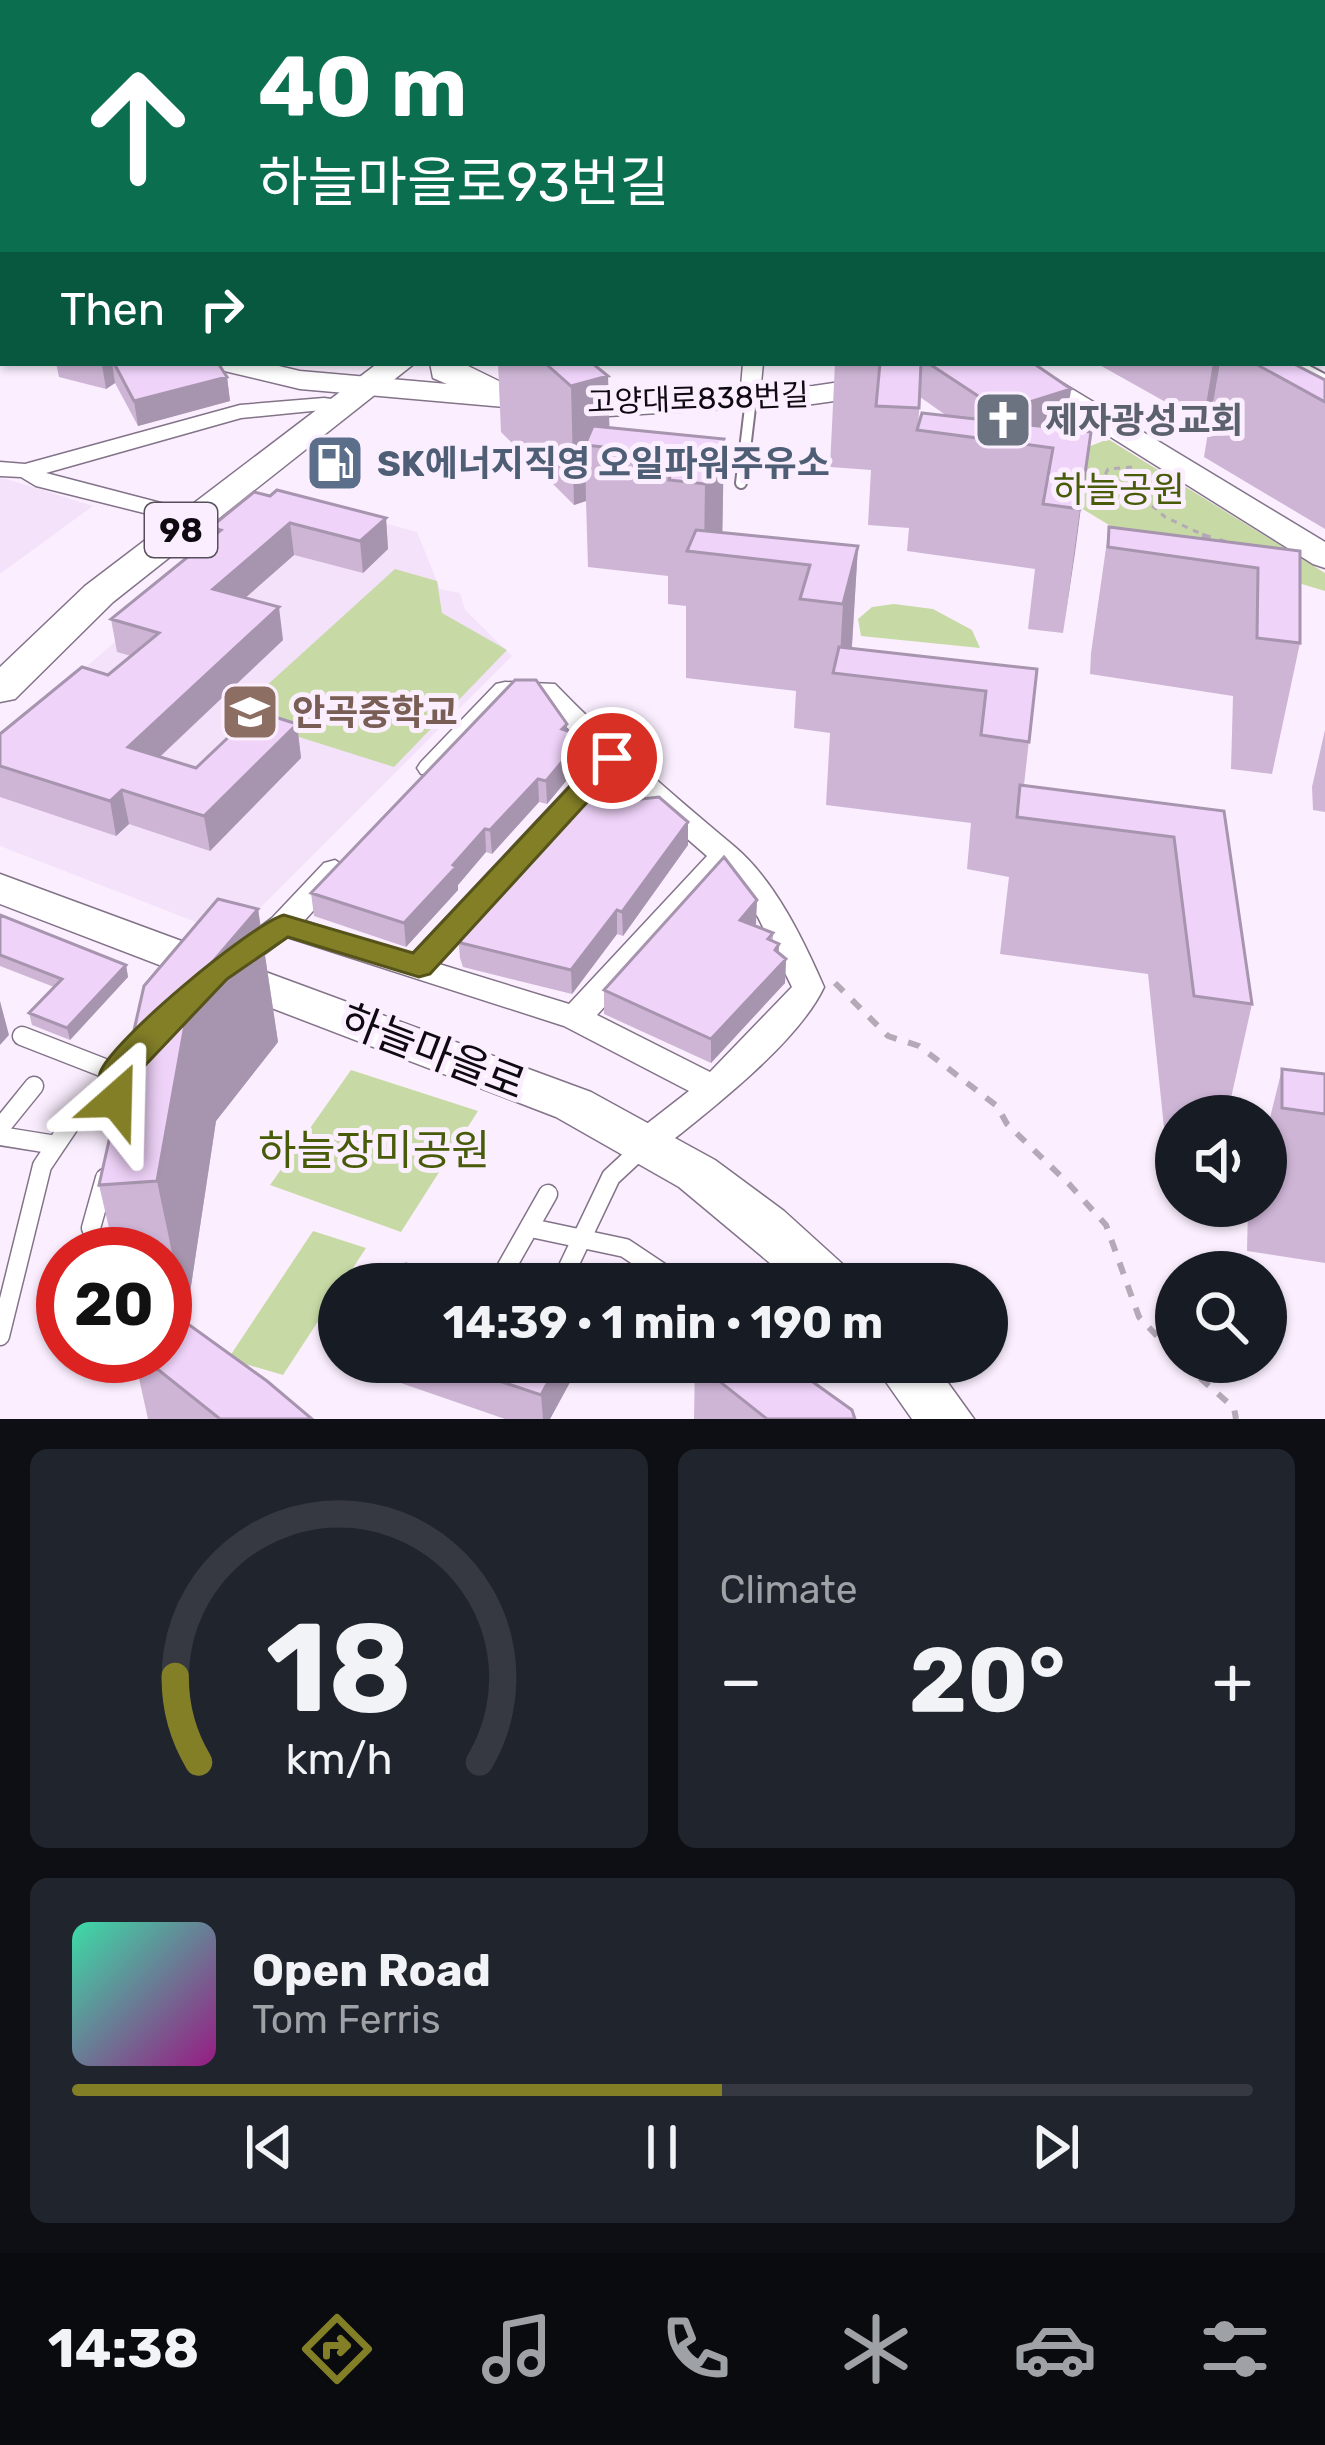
<!DOCTYPE html>
<html lang="en">
<head>
<meta charset="utf-8">
<style>
  :root { --surface:#171b24; --page:#20242c; --text:#f1f3f6; --muted:#9ea1a6; --line:#363941; --accent:#837f27 }
  body { margin:0; font-family:Rubik,"Noto Sans KR",sans-serif; background:var(--page); color:var(--text); height:100vh; display:flex; flex-direction:column; font-size:45px; white-space:nowrap }
  * { box-sizing:border-box; margin:0 }
  p { font-size:39px; color:var(--muted) }
  .icon { flex:none; width:66px; height:66px; fill:none; stroke:currentColor; stroke-width:2; stroke-linecap:round; stroke-linejoin:round }
  .map { position:relative; height:1419px; overflow:hidden }
  .details { display:flex; flex-direction:column; gap:30px; padding:30px; background:#0d0f14; flex:1 }
  .details>* { flex:none }
  .guide { position:absolute; left:0px; top:0px; width:1326px; height:366px; box-shadow:0 3px 9px #0004; background:#0b6e4f; color:#fff; overflow:hidden }
  .controls { position:absolute; left:1155px; top:1095px; display:grid; gap:24px }
  .controls a { display:grid; place-items:center; width:132px; height:132px; border-radius:50%; background:var(--surface); box-shadow:0 3px 9px #0004; font-size:60px }
  .speed { position:absolute; left:36px; top:1227px; display:flex; gap:24px; font-size:60px; font-weight:700; text-align:center }
  .speed>* { display:grid; place-content:center; width:156px; height:156px; border-radius:50%; background:var(--surface); box-shadow:0 3px 9px #0004; line-height:1 }
  .speed .limit { border:18px solid #d22; background:#fff; color:#111 }
  .pin { position:absolute; display:grid; place-items:center; width:102px; height:102px; color:#fff; margin:-51px; border:6px solid #fff; border-radius:50%; box-shadow:0 3px 12px #0007 }
  .me { position:absolute; width:132px; margin:-66px; rotate:25deg; stroke-linejoin:round; filter:drop-shadow(0 0 9px #0008) }
  .turn { display:flex; align-items:center; gap:42px; height:252px; padding:0 60px; font-size:54px }
  .turn .icon { width:156px; height:156px; stroke-width:2.5 }
  .turn b { display:block; font-size:84px; line-height:102px }
  .then { display:flex; align-items:center; height:114px; padding:0 60px; background:#0003; gap:24px; font-size:45px }
  .big { font-size:90px; font-weight:700; line-height:1.1 }
  .details .widget { flex:1; display:flex; flex-direction:column; justify-content:center; gap:18px; min-width:0; padding:0 42px; border-radius:18px; background:var(--page) }
  .details .dial { align-items:center; gap:0 }
  .dial svg { height:312px; overflow:visible; fill:none; stroke:var(--line); stroke-width:7; stroke-linecap:round; text-anchor:middle }
  .dial text { fill:var(--text); stroke:none }
  .song { display:flex; align-items:center; gap:36px }
  .cover { width:144px; height:144px; border-radius:18px; background:linear-gradient(135deg,hsl(160 70% 55%),hsl(310 70% 35%)) }
  .played { height:12px; border-radius:6px; background:linear-gradient(90deg,var(--accent) 55%,var(--line) 55%) }
  .keys { display:flex; justify-content:space-around; direction:ltr }
  .heat { display:flex; justify-content:space-between; align-items:center; font-size:66px; direction:ltr }
  .details .tiles { flex:1; display:grid; gap:30px; grid-template-columns:1fr 1fr }
  .widget:last-child { grid-column:span 2 }
  .trip { position:absolute; left:318px; top:1263px; width:690px; height:120px; border-radius:60px; background:var(--surface); box-shadow:0 3px 9px #0004; font-weight:700; line-height:120px; text-align:center }
  .menu { display:flex; height:192px; justify-content:space-around; align-items:center; background:#090b0e; color:var(--muted) }
  .menu .icon { width:84px; height:84px }
  .menu .active { color:var(--accent) }
  .menu b { font-size:54px; color:var(--text) }
  .map>svg:first-child { display:block }
  .built { fill:#f4e2fb }
  .green { fill:#c7daa5 }
  .lines { fill:none; stroke-linecap:round; stroke-linejoin:round }
  .lane-far2-casing { stroke:#837389; stroke-width:9 }
  .lane-far1-casing { stroke:#837389; stroke-width:14 }
  .lane-casing { stroke:#837389; stroke-width:21 }
  .street-casing { stroke:#837389; stroke-width:3 }
  .secondary-casing { stroke:#837389; stroke-width:3 }
  .primary-casing { stroke:#837389; stroke-width:3 }
  .path-far2 { stroke:#b3a9b7; stroke-width:3; stroke-dasharray:6 6; stroke-linecap:butt }
  .path-far1 { stroke:#b3a9b7; stroke-width:4.5; stroke-dasharray:9 9; stroke-linecap:butt }
  .path { stroke:#b3a9b7; stroke-width:6; stroke-dasharray:12 12; stroke-linecap:butt }
  .lane-far2 { stroke:#fff; stroke-width:8 }
  .lane-far1 { stroke:#fff; stroke-width:10 }
  .lane { stroke:#fff; stroke-width:18 }
  .street { fill:#fff; fill-rule:evenodd }
  .secondary { fill:#fff; fill-rule:evenodd }
  .primary { fill:#fff; fill-rule:evenodd }
  .wall { fill:#ceb5d6; fill-rule:evenodd }
  .shaded-wall { fill:#a794ae }
  .building { fill:#efd3f9; stroke:#a794ae; stroke-width:3 }
  .route { fill:#837f27; stroke:#555319; stroke-width:3 }
  .labels { text-anchor:middle; dominant-baseline:central; stroke-width:10; stroke-linejoin:round; paint-order:stroke }
  .far-street-label { font-size:30px; fill:#0f0911; stroke:#fbefff }
  .shield { fill:#fbefff; stroke:#564e58; stroke-width:3 }
  .shield-label { font-size:33px; font-weight:bold; fill:#0f0911 }
  .worship-label { font-size:36px; font-weight:bold; fill:#5b616d; stroke:#fbefff; text-anchor:start }
  .service-label { font-size:36px; font-weight:bold; fill:#4e5e75; stroke:#fbefff; text-anchor:start }
  .park-label { font-size:36px; fill:#475b09; stroke:#fbefff }
  .education-label { font-size:36px; font-weight:bold; fill:#785e54; stroke:#fbefff; text-anchor:start }
  .near-street-label { font-size:42px; fill:#0f0911; stroke:#fbefff }
  .near-park-label { font-size:42px; fill:#475b09; stroke:#fbefff }
</style>
</head>
<body>
<div class="map">
<svg width="1325" height="1419" viewBox="0 0 1325 1419">
  <rect width="100%" height="100%" fill="#fbefff"/>
  <path class="built" d="M0,478L7,479L93,506L0,574Z
    M285,496L417,532L440,589L460,593L465,610L512,656L232,936L0,846V759L87,666Z"/>
  <path class="green" d="M1108,439L1325,573V591L1114,528L1023,473Z
    M395,569L437,581L442,613L507,650L394,767L233,716Z
    M894,604L933,609L972,630L980,648L861,636L858,619L872,607Z
    M351,1070L478,1111L401,1232L270,1185Z
    M313,1231L366,1248L283,1375L228,1359Z"/>
  <g class="lines">
    <defs>
      <path id="lane-far2" d="M1253,3L1275,0"/>
      <path id="lane-far1" d="M1293,363L1325,380
        M741,483L751,399"/>
      <path id="lane" d="M22,1036L117,1073L116,1100L131,1107
        M0,1128L34,1086
        M0,1136L56,1145
        M91,1228L105,1178
        M531,1228L625,1248L679,1284
        M497,1284L548,1194
        M560,1284L611,1177L640,1150
        M0,1336L42,1166L79,1111L138,1052"/>
      <path id="street" d="M947,0H961V3H947Z
        M0,120H3V130H0Z
        M1323,123H1325V133H1323Z
        M743,363H763L759,404H743L740,399Z
        M324,398L332,399V409L241,418L46,473L180,508L184,513L172,520L36,486L21,477L0,476V462L25,464L240,405Z
        M505,682L555,684C612,743 673,795 735,847C775,881 803,939 824,987C798,1043 708,1112 659,1151L647,1155L635,1151L630,1142L635,1133L689,1091L564,1026L287,937C268,950 247,973 223,967L218,959L272,918L324,863L335,860L350,870L304,921L411,955L596,758L539,698H512L441,774H421L417,768L421,762L496,684ZM613,774L707,856L569,1004L439,964ZM724,874L758,917L792,987L710,1072L597,1015Z"/>
      <path id="secondary" d="M0,298H3V316H0Z
        M212,363H266L300,371L608,398L813,386L902,373L936,363H983L979,369L905,391L813,404L608,416L300,389L216,369Z
        M993,363H1029L1325,542V568L1313,564Z
        M0,874L591,1092L715,1160L784,1211L848,1269L856,1284H795L679,1187L556,1117L0,904Z
        M872,1362H933L974,1419H912Z"/>
      <path id="primary" d="M378,363H415L113,602L15,699L0,702V667L85,586Z
        M430,363H462L519,391L524,398L519,405H495L433,378Z"/>
    </defs>
    <use href="#lane-far2" class="lane-far2-casing"/>
    <use href="#lane-far1" class="lane-far1-casing"/>
    <use href="#lane" class="lane-casing"/>
    <use href="#street" class="street-casing"/>
    <use href="#secondary" class="secondary-casing"/>
    <use href="#primary" class="primary-casing"/>
    <path class="path-far2" d="M1132,467L1108,469L1103,479L1132,490L1150,483L1148,475
      M1134,490L1165,517L1210,538"/>
    <path class="path-far1" d="M1202,535L1225,542"/>
    <path class="path" d="M835,983L888,1036L919,1046L997,1106L1007,1124L1069,1184L1106,1225L1139,1317L1176,1356
      M1182,1362L1234,1408L1236,1419"/>
    <use href="#lane-far2" class="lane-far2"/>
    <use href="#lane-far1" class="lane-far1"/>
    <use href="#lane" class="lane"/>
    <use href="#street" class="street"/>
    <use href="#secondary" class="secondary"/>
    <use href="#primary" class="primary"/>
  </g>
  <path class="wall" d="M1323,177L1325,178V365L1321,363H1323Z
    M3,220V263L0,262V222Z
    M56,363H218L227,377L230,401L138,426L115,383L106,389L59,377Z
    M498,363H592L608,376L609,428L724,439L722,533L858,546L852,648L1037,669L1024,785L1224,811L1252,1004L1227,1116H1176V1139L1165,1137L1148,974L1000,954L1009,877L967,869L971,823L826,805L830,733L794,728L796,691L686,678V606L668,604V576L588,567L586,501L574,505L501,432Z
    M835,363H1033L1071,389L1066,427L1062,429L1091,432L1063,633L1028,629L1035,569L907,551L909,528L868,525L871,470L830,467ZM920,397L947,416L918,427Z
    M1096,363H1292L1325,380V529L1204,457L1210,420L1203,423Z
    M270,496L386,518L388,549L363,573L294,555L245,598L283,640L160,757L196,768L297,724L301,758L210,851L129,824L116,836L0,797V734L108,675L131,656L117,652L111,619L212,537L211,527Z
    M1109,527L1300,551V643L1272,774L1231,769L1233,696L1090,674L1091,653Z
    M1325,730V812L1313,810L1312,787Z
    M567,731L571,738L580,740L581,763L547,804L539,802L492,854L486,852L458,885V890L406,947L314,916L311,893Z
    M633,800L688,822V845L623,936L617,934L572,994L463,967L460,958L458,934L504,887Z
    M757,900L755,926L773,933V941L779,944L778,953L786,959L785,983L711,1063L604,1014V990Z
    M258,909L278,1042L216,1121L186,1319H181L312,1419H148L134,1356H165V1254H115L99,1185Z
    M0,915L126,965L128,977L70,1040L32,1025L29,1013L54,987L0,966Z
    M1282,1069L1325,1074V1263L1247,1251L1248,1206H1266V1134Z
    M365,1362H581L550,1419H505L366,1371Z
    M695,1362L855,1419H694Z"/>
  <path class="shaded-wall" d="M671,0H743L733,3H670Z
    M3,80V106L0,112V86Z
    M3,138V160L0,161V139Z
    M104,363H112L115,383L106,389L102,365Z
    M1213,363H1220L1210,420L1203,423Z
    M608,376L610,448L585,445L586,501L574,505L571,386Z
    M227,377L230,401L138,426L134,401Z
    M1071,389L1066,427L1018,443L998,441L1001,411Z
    M1091,432L1075,553L1063,633L1080,509Z
    M724,439L722,555L704,553L705,484Z
    M386,518L388,549L363,573L360,541Z
    M290,523L294,555L218,622L213,589Z
    M858,546L850,675L839,674L843,604Z
    M279,607L283,640L134,781L128,747Z
    M297,724L301,758L210,851L204,816Z
    M567,724V736L571,732V750L580,740L581,763L547,804L546,781L562,729Z
    M633,777V800L613,802Z
    M538,779L539,802L492,854L490,830Z
    M122,790L129,824L116,836L110,801Z
    M688,822V845L623,936L622,912Z
    M485,829L486,852L458,885V890L406,947L404,923Z
    M757,900L756,924L739,943L740,920Z
    M258,909L278,1042L216,1121L186,1319L157,1181L192,986Z
    M617,910V934L572,994L571,970Z
    M779,944L778,968L786,959L785,983L711,1063V1039Z
    M126,965L128,977L70,1040L67,1028Z
    M0,1001L9,1035L0,1045Z
    M559,1362H581L550,1419H543L541,1395Z"/>
  <path class="building" d="M0,0H71L75,3H3V26L2,15L0,16Z
    M88,0H671H670L683,3H85Z
    M3,31V80L0,86V32Z
    M1323,177L1325,178V207L1323,208Z
    M114,363H218L227,377L134,401Z
    M545,363H592L608,376L571,386Z
    M880,363H921L919,408L876,406Z
    M928,363H1033L1071,389L1001,411Z
    M1254,363H1292L1325,380V402Z
    M922,413L1091,432L1080,509L1043,504L1053,448L917,430Z
    M593,426L724,439L705,484L669,480L676,455L585,445Z
    M277,490L386,518L360,541L290,523L213,589L279,607L128,747L196,768L256,711L297,724L204,816L122,790L110,801L0,766V734L82,667L108,675L159,633L111,619L221,530L211,527L254,492L270,496Z
    M1109,527L1300,551V643L1257,638L1258,568L1108,547Z
    M696,530L858,546L843,604L800,599L810,565L687,551Z
    M839,647L1037,669L1029,742L981,735L986,691L833,673Z
    M515,680H536L567,724L562,729L571,732L567,737L580,740L546,781L538,779L490,830L485,829L453,865L456,867L404,923L311,893Z
    M603,768H616L633,777L613,802L659,797L688,822L622,912L617,910L571,970L461,943L458,934L499,886L504,887L556,819Z
    M1020,785L1224,811L1252,1004L1194,996L1174,837L1017,817Z
    M724,857L757,900L740,920L773,933L768,939L779,944L775,950L786,959L711,1039L604,990Z
    M218,899L258,909L192,986L157,1181L99,1185L144,986Z
    M0,915L126,965L67,1028L29,1013L62,979L0,955Z
    M1282,1069L1325,1074V1114L1282,1108Z
    M406,1264L466,1284H393Z
    M170,1311L267,1381L312,1419H220L141,1356H165V1316Z
    M443,1362H559L541,1395Z
    M695,1362H785L852,1410L855,1419H767Z"/>
  <path class="route" d="M612,749L622,752L626,758L622,764L430,974L419,977L288,937L227,979L134,1077L128,1109L116,1113L104,1109C98,1099 97,1084 100,1073C109,1043 251,924 284,915L413,953L602,752Z"/>
  <defs>
    <symbol id="church-square" viewBox="-11 -11 22 22"><rect x="-9" y="-9" width="18" height="18" rx="4" fill="#6b7280" stroke="#fbefff"/><path d="M-1.2-6h2.4v3.5h3.3v2.4h-3.3V6h-2.4V-.1h-3.3v-2.4h3.3Z" fill="#fff"/></symbol>
    <symbol id="fuel-square" viewBox="-11 -11 22 22"><rect x="-9" y="-9" width="18" height="18" rx="4" fill="#5c6f8a" stroke="#fbefff"/><path d="M-5.5-6h7V0h2V4h1.3V-2.5L3-4.5l.8-.8L6-3V5H2.5V1h-1V6h-7ZM-4.2-4.7v3.2H.2V-4.7Z" fill="#fff"/></symbol>
    <symbol id="school-square" viewBox="-11 -11 22 22"><rect x="-9" y="-9" width="18" height="18" rx="4" fill="#8d6e63" stroke="#fbefff"/><path d="M0-5L7-2L0 1L-7-2ZM-4 1L0 2.5L4 1V4Q0 6-4 4Z" fill="#fff"/></symbol>
  </defs>
  <g fill-rule="evenodd">
    <use href="#church-square" x="970" y="387" width="66" height="66"/>
    <use href="#fuel-square" x="302" y="430" width="66" height="66"/>
    <use href="#school-square" x="217" y="679" width="66" height="66"/>
  </g>
  <g class="labels">
    <g class="far-street-label">
      <text transform="translate(698 399) rotate(-2)">고양대로838번길</text>
    </g>
    <rect class="shield" x="145" y="503" width="72" height="54" rx="9"/>
    <g class="shield-label">
      <text x="181" y="530">98</text>
    </g>
    <g class="worship-label">
      <text x="1045" y="420">제자광성교회</text>
    </g>
    <g class="service-label">
      <text x="377" y="463">SK에너지직영 오일파워주유소</text>
    </g>
    <g class="park-label">
      <text x="1119" y="489">하늘공원</text>
    </g>
    <g class="education-label">
      <text x="292" y="712">안곡중학교</text>
    </g>
    <g class="near-street-label">
      <text transform="translate(433 1052) rotate(21)">하늘마을로</text>
    </g>
    <g class="near-park-label">
      <text x="374" y="1151">하늘장미공원</text>
    </g>
  </g>
</svg>
<div class="controls">
<a><svg class="icon" aria-label="sound" viewBox="0 0 24 24"><path d="M4 9h4l5-4v14l-5-4H4zM17 9q2 3 0 6"/></svg></a>
<a><svg class="icon" aria-label="search" viewBox="0 0 24 24"><circle cx="10" cy="10" r="6"/><path d="M15 15l6 6"/></svg></a>
</div>
<div class="speed"><div class="limit">20</div></div>
<div class="pin" style="left:612px;top:758px;background:#d93025"><svg class="icon" aria-label="arrive" viewBox="0 0 24 24"><path d="M6 21V4h12l-3 4 3 4H6"/></svg></div>
<svg class="me" style="left:116px;top:1100px" viewBox="-20 -20 40 40"><path d="M0-17L14 15 0 8-14 15z" fill="#837f27" stroke="#fff" stroke-width="4"/></svg>
<div class="trip">14:39 · 1 min · 190 m</div>
<div class="guide">
<div class="turn"><svg class="icon" aria-label="ahead" viewBox="0 0 24 24"><path d="M12 20V5M6 11l6-6 6 6"/></svg><div><b>40 m</b>하늘마을로93번길</div></div>
<div class="then">Then<svg class="icon" aria-label="right" viewBox="0 0 24 24"><path d="M7 20v-9h11M14 6l5 5-5 5"/></svg></div>
</div>
</div>
<section class="details">
<div class="tiles">
<div class="widget dial"><svg viewBox="0 0 100 80">
<path d="M14 69A42 42 0 1 1 86 69"/>
<path d="M14 69A42 42 0 0 1 8 47" stroke="#837f27"/>
<text x="50" y="56" font-size="32" font-weight="700">18</text>
<text x="50" y="72" font-size="11">km/h</text>
</svg></div>
<div class="widget"><p>Climate</p>
<div class="heat"><a>−</a><b class="big">20°</b><a>+</a></div>
</div>
<div class="widget">
<div class="song"><i class="cover"></i><div><b>Open Road</b><p>Tom Ferris</p></div></div>
<div class="played"></div>
<div class="keys"><svg class="icon" aria-label="previous" viewBox="0 0 24 24"><path d="M18 5L8 12l10 7zM5 5v14"/></svg><svg class="icon" aria-label="pause" viewBox="0 0 24 24"><path d="M8 5v14M16 5v14"/></svg><svg class="icon" aria-label="next" viewBox="0 0 24 24"><path d="M6 5l10 7-10 7zM19 5v14"/></svg></div>
</div>
</div>
</section>
<nav class="menu">
<b>14:38</b>
<svg class="icon active" aria-label="directions" viewBox="0 0 24 24"><path d="M12 3l9 9-9 9-9-9zM9 14v-3h6M13 9l2 2-2 2"/></svg>
<svg class="icon" aria-label="music" viewBox="0 0 24 24"><path d="M9 18V5l10-2v13"/><circle cx="6" cy="18" r="3"/><circle cx="16" cy="16" r="3"/></svg>
<svg class="icon" aria-label="phone" viewBox="0 0 24 24"><path d="M5 4h4l2 5-3 2q2 4 5 5l2-3 5 2v4C11 20 4 13 5 4z"/></svg>
<svg class="icon" aria-label="climate" viewBox="0 0 24 24"><path d="M12 3v18M4 7l16 10M4 17L20 7"/></svg>
<svg class="icon" aria-label="car" viewBox="0 0 24 24"><path d="M5 17H2v-5l4-1 3-4h7l3 4 3 1v5h-3M9 17h6M6 11h13"/><circle cx="7" cy="17" r="2"/><circle cx="17" cy="17" r="2"/></svg>
<svg class="icon" aria-label="filters" viewBox="0 0 24 24"><path d="M4 7h16M4 17h16"/><circle cx="9" cy="7" r="2"/><circle cx="15" cy="17" r="2"/></svg>
</nav>
</body>
</html>
